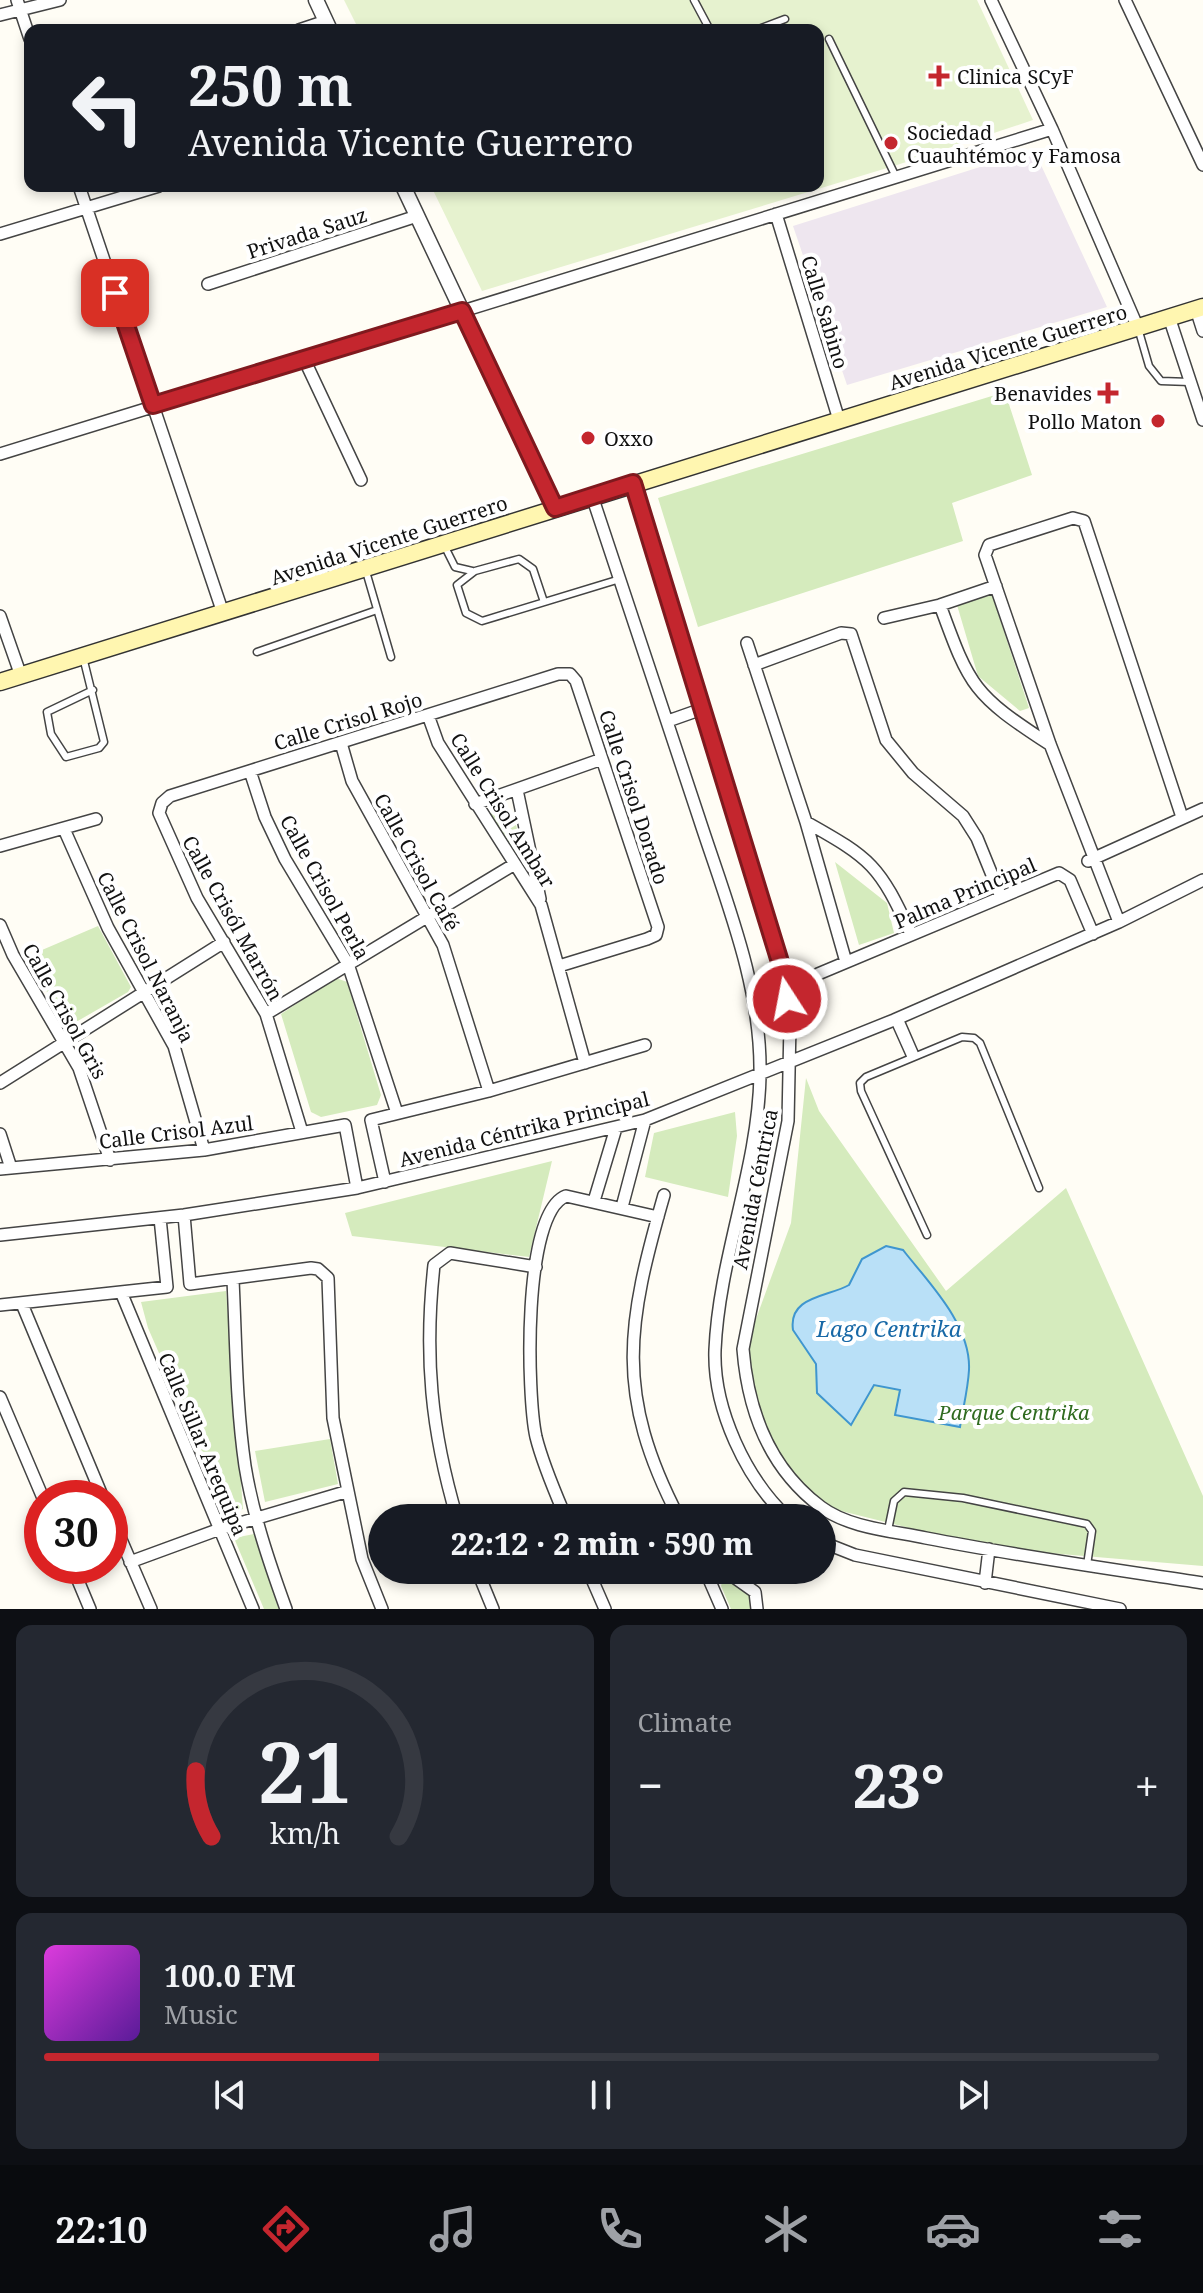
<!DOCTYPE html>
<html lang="en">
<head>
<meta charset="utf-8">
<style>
  :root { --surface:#171b24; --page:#242831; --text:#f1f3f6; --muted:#9ea1a6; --line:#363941; --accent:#c4262e }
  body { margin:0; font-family:"Noto Serif",serif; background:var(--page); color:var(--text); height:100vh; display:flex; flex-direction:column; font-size:30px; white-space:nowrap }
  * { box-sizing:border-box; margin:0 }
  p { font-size:26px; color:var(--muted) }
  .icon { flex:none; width:44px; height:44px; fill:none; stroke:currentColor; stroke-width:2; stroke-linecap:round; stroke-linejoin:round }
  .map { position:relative; height:1609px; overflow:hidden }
  .side { display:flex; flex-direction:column; gap:16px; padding:16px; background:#0d0f14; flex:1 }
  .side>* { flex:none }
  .banner { position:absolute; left:24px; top:24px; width:800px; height:168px; border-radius:16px; box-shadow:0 4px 12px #0003; background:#171b24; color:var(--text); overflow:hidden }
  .speed { position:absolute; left:24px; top:1480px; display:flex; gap:16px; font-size:40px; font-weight:700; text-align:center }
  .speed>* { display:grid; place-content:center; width:104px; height:104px; border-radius:50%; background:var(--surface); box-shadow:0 4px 12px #0003; line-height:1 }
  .speed .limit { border:12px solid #d22; background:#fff; color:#111 }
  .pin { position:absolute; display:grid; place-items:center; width:68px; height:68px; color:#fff; margin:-34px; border-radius:16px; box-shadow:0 4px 12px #0006 }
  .me { position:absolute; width:88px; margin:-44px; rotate:349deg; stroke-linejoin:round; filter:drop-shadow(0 0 6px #0008) }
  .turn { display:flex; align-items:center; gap:28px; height:168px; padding:0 32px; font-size:36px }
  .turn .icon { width:104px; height:104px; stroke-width:2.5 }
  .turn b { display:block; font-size:56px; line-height:68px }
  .big { font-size:60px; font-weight:800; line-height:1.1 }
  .side .widget { flex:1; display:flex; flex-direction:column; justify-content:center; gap:12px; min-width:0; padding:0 28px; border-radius:16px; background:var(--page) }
  .side .dial { align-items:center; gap:0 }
  .dial svg { height:208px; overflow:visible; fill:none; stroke:var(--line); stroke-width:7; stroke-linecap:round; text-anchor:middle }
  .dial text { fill:var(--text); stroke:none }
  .song { display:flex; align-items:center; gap:24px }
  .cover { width:96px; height:96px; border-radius:12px; background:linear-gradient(135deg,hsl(300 70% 55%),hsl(270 70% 35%)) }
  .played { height:8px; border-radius:4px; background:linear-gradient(90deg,var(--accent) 30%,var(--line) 30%) }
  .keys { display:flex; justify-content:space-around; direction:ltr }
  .heat { display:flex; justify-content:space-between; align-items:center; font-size:44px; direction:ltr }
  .side .tiles { flex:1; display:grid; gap:16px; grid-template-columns:1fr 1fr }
  .widget:last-child { grid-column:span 2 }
  .trip { position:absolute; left:368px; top:1504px; width:468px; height:80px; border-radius:40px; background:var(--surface); box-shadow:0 4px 12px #0003; font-weight:800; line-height:80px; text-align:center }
  .menu { display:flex; height:128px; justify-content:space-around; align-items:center; background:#090b0e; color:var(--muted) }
  .menu .icon { width:56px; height:56px }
  .menu .current { color:var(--accent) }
  .menu b { font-size:36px; color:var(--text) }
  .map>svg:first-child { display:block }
  .industrial { fill:#eee6ef }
  .green { fill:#d5ebbd }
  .pitch { fill:#e6f2cf }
  .water { fill:#b9e0f7; stroke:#3f96cf; stroke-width:2 }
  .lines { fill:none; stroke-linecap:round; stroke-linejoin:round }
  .service-casing { stroke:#444; stroke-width:9 }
  .minor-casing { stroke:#444; stroke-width:14 }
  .tertiary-casing { stroke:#444; stroke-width:17 }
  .secondary-casing { stroke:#333; stroke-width:19 }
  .service { stroke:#fff; stroke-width:6 }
  .minor { stroke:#fff; stroke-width:11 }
  .tertiary { stroke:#fff; stroke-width:14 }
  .secondary { stroke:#fff6b0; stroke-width:16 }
  .route-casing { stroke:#7f191e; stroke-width:20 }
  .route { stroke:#c4262e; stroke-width:14 }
  .poi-dot { fill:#c4262e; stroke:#fff; stroke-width:3 }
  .labels { text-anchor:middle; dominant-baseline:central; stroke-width:8; stroke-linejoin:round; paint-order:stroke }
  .poi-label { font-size:20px; fill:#111; stroke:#fff; text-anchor:start }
  .street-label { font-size:20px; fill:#111; stroke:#fff }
  .park-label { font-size:20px; font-style:italic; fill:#2f6b1f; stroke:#fff }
  .water-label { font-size:22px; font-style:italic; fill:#1768a6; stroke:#fff }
</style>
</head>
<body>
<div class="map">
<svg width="1203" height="1609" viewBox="0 0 1203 1609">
  <rect width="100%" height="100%" fill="#fffdf5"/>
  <path class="industrial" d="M1034,150L1107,307L847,385L793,226Z"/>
  <path class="green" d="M1005,392L1032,475L952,503L963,541L698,627L658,498Z
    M992,595L1029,708L1020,711L978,676L957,605Z
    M499,807L512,813C517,826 522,843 515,855L489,818L492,810Z
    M835,862L887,903L894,933L859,945Z
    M98,926L131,987L128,992L76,1022H69L42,985L28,956Z
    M336,978L347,982L381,1095L377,1105L321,1117L311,1112L281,1014Z
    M806,1078L819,1111L946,1291L1066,1188L1203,1496V1566L990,1548L825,1507L770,1448L745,1349L791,1223Z
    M735,1112L737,1136L728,1197L645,1177L654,1133Z
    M552,1161L529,1257L352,1236L345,1213Z
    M226,1291L243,1509L229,1513L148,1328L141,1302Z
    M330,1439L338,1484L265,1502L255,1451Z
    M254,1534L278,1607L279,1609H264L234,1538Z
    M723,1578L751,1596L754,1609H731L721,1586Z"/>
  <path class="pitch" d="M344,0H977L1033,120L897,165L482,291L431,186H818V30H359Z"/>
  <path class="water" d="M886,1246L903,1250L907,1255C933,1287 971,1327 969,1370C968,1389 963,1408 960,1427L895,1415L900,1390L874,1385L851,1425L817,1393L816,1364L793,1330C788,1296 828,1297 849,1285L862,1259Z"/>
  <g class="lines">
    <defs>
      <path id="service" d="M694,0L710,30
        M756,30L785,19
        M829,39L896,177
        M1138,328L1149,366L1161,381L1190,382
        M445,547L455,567L472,571
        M365,568L391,657
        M544,602L533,569L519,559L475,571L457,585L466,613L482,621L620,579
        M257,652L377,610
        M83,657L104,742L99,748L66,757L51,734L47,712L93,690
        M899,1017L916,1056
        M894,1020L911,1058
        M927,1235L861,1091L860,1083L866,1077L962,1037L974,1038L980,1043L1039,1188
        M888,1530L894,1501L904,1492L963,1498L1087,1524L1092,1531L1087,1565"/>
      <path id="minor" d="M17,0L30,39
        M991,0L1052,129L1138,328
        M1125,0L1203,165
        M0,15L60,0
        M299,30L326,21
        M79,186L223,613
        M776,214L839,420
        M0,234L159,186
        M208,284L417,216
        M1196,309L1203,331
        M1169,317L1203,420
        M305,361L361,480
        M0,454L1052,129
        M633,483L784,975L790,1023L788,1121L743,1349C748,1412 769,1468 821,1507C849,1528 893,1531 926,1538C1018,1556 1111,1569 1203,1583
        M592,496C628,603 664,710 699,818C726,901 762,987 760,1076C758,1169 719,1257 715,1350C713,1409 746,1479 788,1518
        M940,605C970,688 974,695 1049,744
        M0,616L21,676
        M884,618L940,605L996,586
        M747,643L806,822L846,962
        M754,665L841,633L851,634L886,740L913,773L963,816L977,838L1001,897
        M428,715L438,743L541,905L585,1063
        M668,721L702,709
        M341,743L352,781L443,945L489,1091
        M250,771L265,817L285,859L348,964L397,1113
        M517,790L540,899
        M475,804L602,759
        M806,822C872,859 879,865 911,934
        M64,829L108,928L174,1046L204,1150
        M0,846L96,819
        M1088,861L1203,809
        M1119,922L1050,744L985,555L989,545L1073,518L1084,521L1182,817
        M0,925L13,955L79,1068L110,1160
        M818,974L1059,873L1070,880L1093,934
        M266,1014L513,865
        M0,1083L224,942
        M302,1132L266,1014L197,898L159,813L162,803L170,796L558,674H570L576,681L658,927L656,935L647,939L559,966
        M0,1134L11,1168
        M0,1169L204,1150L345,1125L357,1188
        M385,1182L371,1120L489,1091L645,1045
        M664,1195C627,1324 614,1393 679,1518
        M594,1201L616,1128
        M622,1207L645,1120
        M184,1215L190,1284L311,1268L318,1269L328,1278L333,1418L362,1559L382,1609
        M0,1235L184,1215L357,1188L645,1120L894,1020L1119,922L1203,880
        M233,1280C236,1342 236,1404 245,1466C253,1515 269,1562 286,1609
        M121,1292L253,1609
        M22,1304L103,1498
        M0,1305L167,1287L160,1218
        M0,1397L43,1498
        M110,1514L151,1609
        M457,1518C431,1430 424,1356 434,1265L450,1253L536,1267
        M566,1518C555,1492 543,1465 536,1437C527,1396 522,1213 566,1196L658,1217
        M822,1542L855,1555L1120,1609
        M130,1562L220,1529L345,1492
        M72,1566L90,1609
        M477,1570L493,1609
        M588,1570L605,1609
        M705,1570L722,1609
        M724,1570L755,1592L757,1609
        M985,1583L989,1549"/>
      <path id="tertiary" d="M316,0L330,30
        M403,186L555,508"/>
      <path id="secondary" d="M0,682L1203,307"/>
    </defs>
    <use href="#service" class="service-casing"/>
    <use href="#minor" class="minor-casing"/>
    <use href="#tertiary" class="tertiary-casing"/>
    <use href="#secondary" class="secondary-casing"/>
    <use href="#service" class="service"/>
    <use href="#minor" class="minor"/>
    <use href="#tertiary" class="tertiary"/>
    <use href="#secondary" class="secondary"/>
  </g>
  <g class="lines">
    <defs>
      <path id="route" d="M115,293L153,405L462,311L555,508L633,483L784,975L787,999"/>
    </defs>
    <use href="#route" class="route-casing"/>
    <use href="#route" class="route"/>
  </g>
  <g class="poi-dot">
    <path d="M935 64h8v8h8v8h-8v8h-8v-8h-8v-8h8z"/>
    <circle cx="891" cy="143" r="8"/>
    <path d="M1104 381h8v8h8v8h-8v8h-8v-8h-8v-8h8z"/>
    <circle cx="1158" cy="421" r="8"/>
    <circle cx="588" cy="438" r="8"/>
  </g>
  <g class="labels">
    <g class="poi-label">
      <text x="957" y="76">Clinica SCyF</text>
      <text x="907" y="132">Sociedad<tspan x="907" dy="23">Cuauhtémoc y Famosa</tspan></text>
      <text x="1092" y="393" text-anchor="end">Benavides</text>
      <text x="1142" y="421" text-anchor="end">Pollo Maton</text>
      <text x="604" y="438">Oxxo</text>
    </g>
    <g class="street-label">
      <text transform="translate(307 233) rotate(-18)">Privada Sauz</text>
      <text transform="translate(825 312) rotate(73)">Calle Sabino</text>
      <text transform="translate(1008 347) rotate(-17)">Avenida Vicente Guerrero</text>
      <text transform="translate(389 540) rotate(-18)">Avenida Vicente Guerrero</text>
      <text transform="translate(348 721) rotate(-17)">Calle Crisol Rojo</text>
      <text transform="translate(634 797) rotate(72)">Calle Crisol Dorado</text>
      <text transform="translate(503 810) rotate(58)">Calle Crisol Ambar</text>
      <text transform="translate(417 862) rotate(61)">Calle Crisol Café</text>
      <text transform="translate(325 887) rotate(61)">Calle Crisol Perla</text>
      <text transform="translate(965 893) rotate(-23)">Palma Principal</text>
      <text transform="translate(233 918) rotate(61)">Calle Crisól Marrón</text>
      <text transform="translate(146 957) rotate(63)">Calle Crisol Naranja</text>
      <text transform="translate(65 1011) rotate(61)">Calle Crisol Gris</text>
      <text transform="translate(524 1129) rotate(-14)">Avenida Céntrika Principal</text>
      <text transform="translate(176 1132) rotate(-7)">Calle Crisol Azul</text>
      <text transform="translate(755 1189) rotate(-79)">Avenida Céntrica</text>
      <text transform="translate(203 1444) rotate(67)">Calle Sillar Arequipa</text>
    </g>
    <g class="park-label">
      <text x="1014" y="1412">Parque Centrika</text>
    </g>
    <g class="water-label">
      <text x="889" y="1328">Lago Centrika</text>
    </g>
  </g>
</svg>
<div class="speed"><div class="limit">30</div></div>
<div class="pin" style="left:115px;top:293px;background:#d93025"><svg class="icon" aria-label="arrive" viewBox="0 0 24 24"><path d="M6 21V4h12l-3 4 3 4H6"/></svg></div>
<svg class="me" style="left:787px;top:999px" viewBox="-20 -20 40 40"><circle r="17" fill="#c4262e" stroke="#fff" stroke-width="3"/><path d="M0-11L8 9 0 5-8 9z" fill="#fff"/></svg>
<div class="trip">22:12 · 2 min · 590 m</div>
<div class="banner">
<div class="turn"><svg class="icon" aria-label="left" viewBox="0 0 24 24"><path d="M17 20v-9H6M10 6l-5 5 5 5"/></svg><div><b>250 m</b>Avenida Vicente Guerrero</div></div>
</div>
</div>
<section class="side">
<div class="tiles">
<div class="widget dial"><svg viewBox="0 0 100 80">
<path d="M14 69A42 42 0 1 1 86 69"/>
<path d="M14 69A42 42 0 0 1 8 44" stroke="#c4262e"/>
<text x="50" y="56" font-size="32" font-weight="700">21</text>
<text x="50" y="72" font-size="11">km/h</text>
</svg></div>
<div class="widget"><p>Climate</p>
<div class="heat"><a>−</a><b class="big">23°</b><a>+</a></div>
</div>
<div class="widget">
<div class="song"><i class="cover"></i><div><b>100.0 FM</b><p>Music</p></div></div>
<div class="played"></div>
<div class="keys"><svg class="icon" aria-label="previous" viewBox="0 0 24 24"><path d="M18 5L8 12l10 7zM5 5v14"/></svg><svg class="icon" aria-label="pause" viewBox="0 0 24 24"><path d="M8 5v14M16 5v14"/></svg><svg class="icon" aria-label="next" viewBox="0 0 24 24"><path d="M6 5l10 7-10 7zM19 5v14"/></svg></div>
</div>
</div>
</section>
<nav class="menu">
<b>22:10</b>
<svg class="icon current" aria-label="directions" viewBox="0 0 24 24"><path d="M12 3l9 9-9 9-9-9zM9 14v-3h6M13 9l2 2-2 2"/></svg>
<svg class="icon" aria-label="music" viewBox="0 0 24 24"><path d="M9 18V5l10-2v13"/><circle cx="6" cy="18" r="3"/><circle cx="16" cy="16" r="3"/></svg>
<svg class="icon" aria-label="phone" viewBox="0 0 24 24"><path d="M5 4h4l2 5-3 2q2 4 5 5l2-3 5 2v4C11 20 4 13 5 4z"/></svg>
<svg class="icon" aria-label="climate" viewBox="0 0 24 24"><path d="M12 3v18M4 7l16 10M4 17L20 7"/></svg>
<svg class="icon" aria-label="car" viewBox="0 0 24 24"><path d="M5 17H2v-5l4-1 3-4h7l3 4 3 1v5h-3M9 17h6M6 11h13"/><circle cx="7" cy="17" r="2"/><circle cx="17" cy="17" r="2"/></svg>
<svg class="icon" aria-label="filters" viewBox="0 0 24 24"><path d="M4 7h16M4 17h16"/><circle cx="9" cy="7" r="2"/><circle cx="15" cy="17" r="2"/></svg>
</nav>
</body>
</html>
